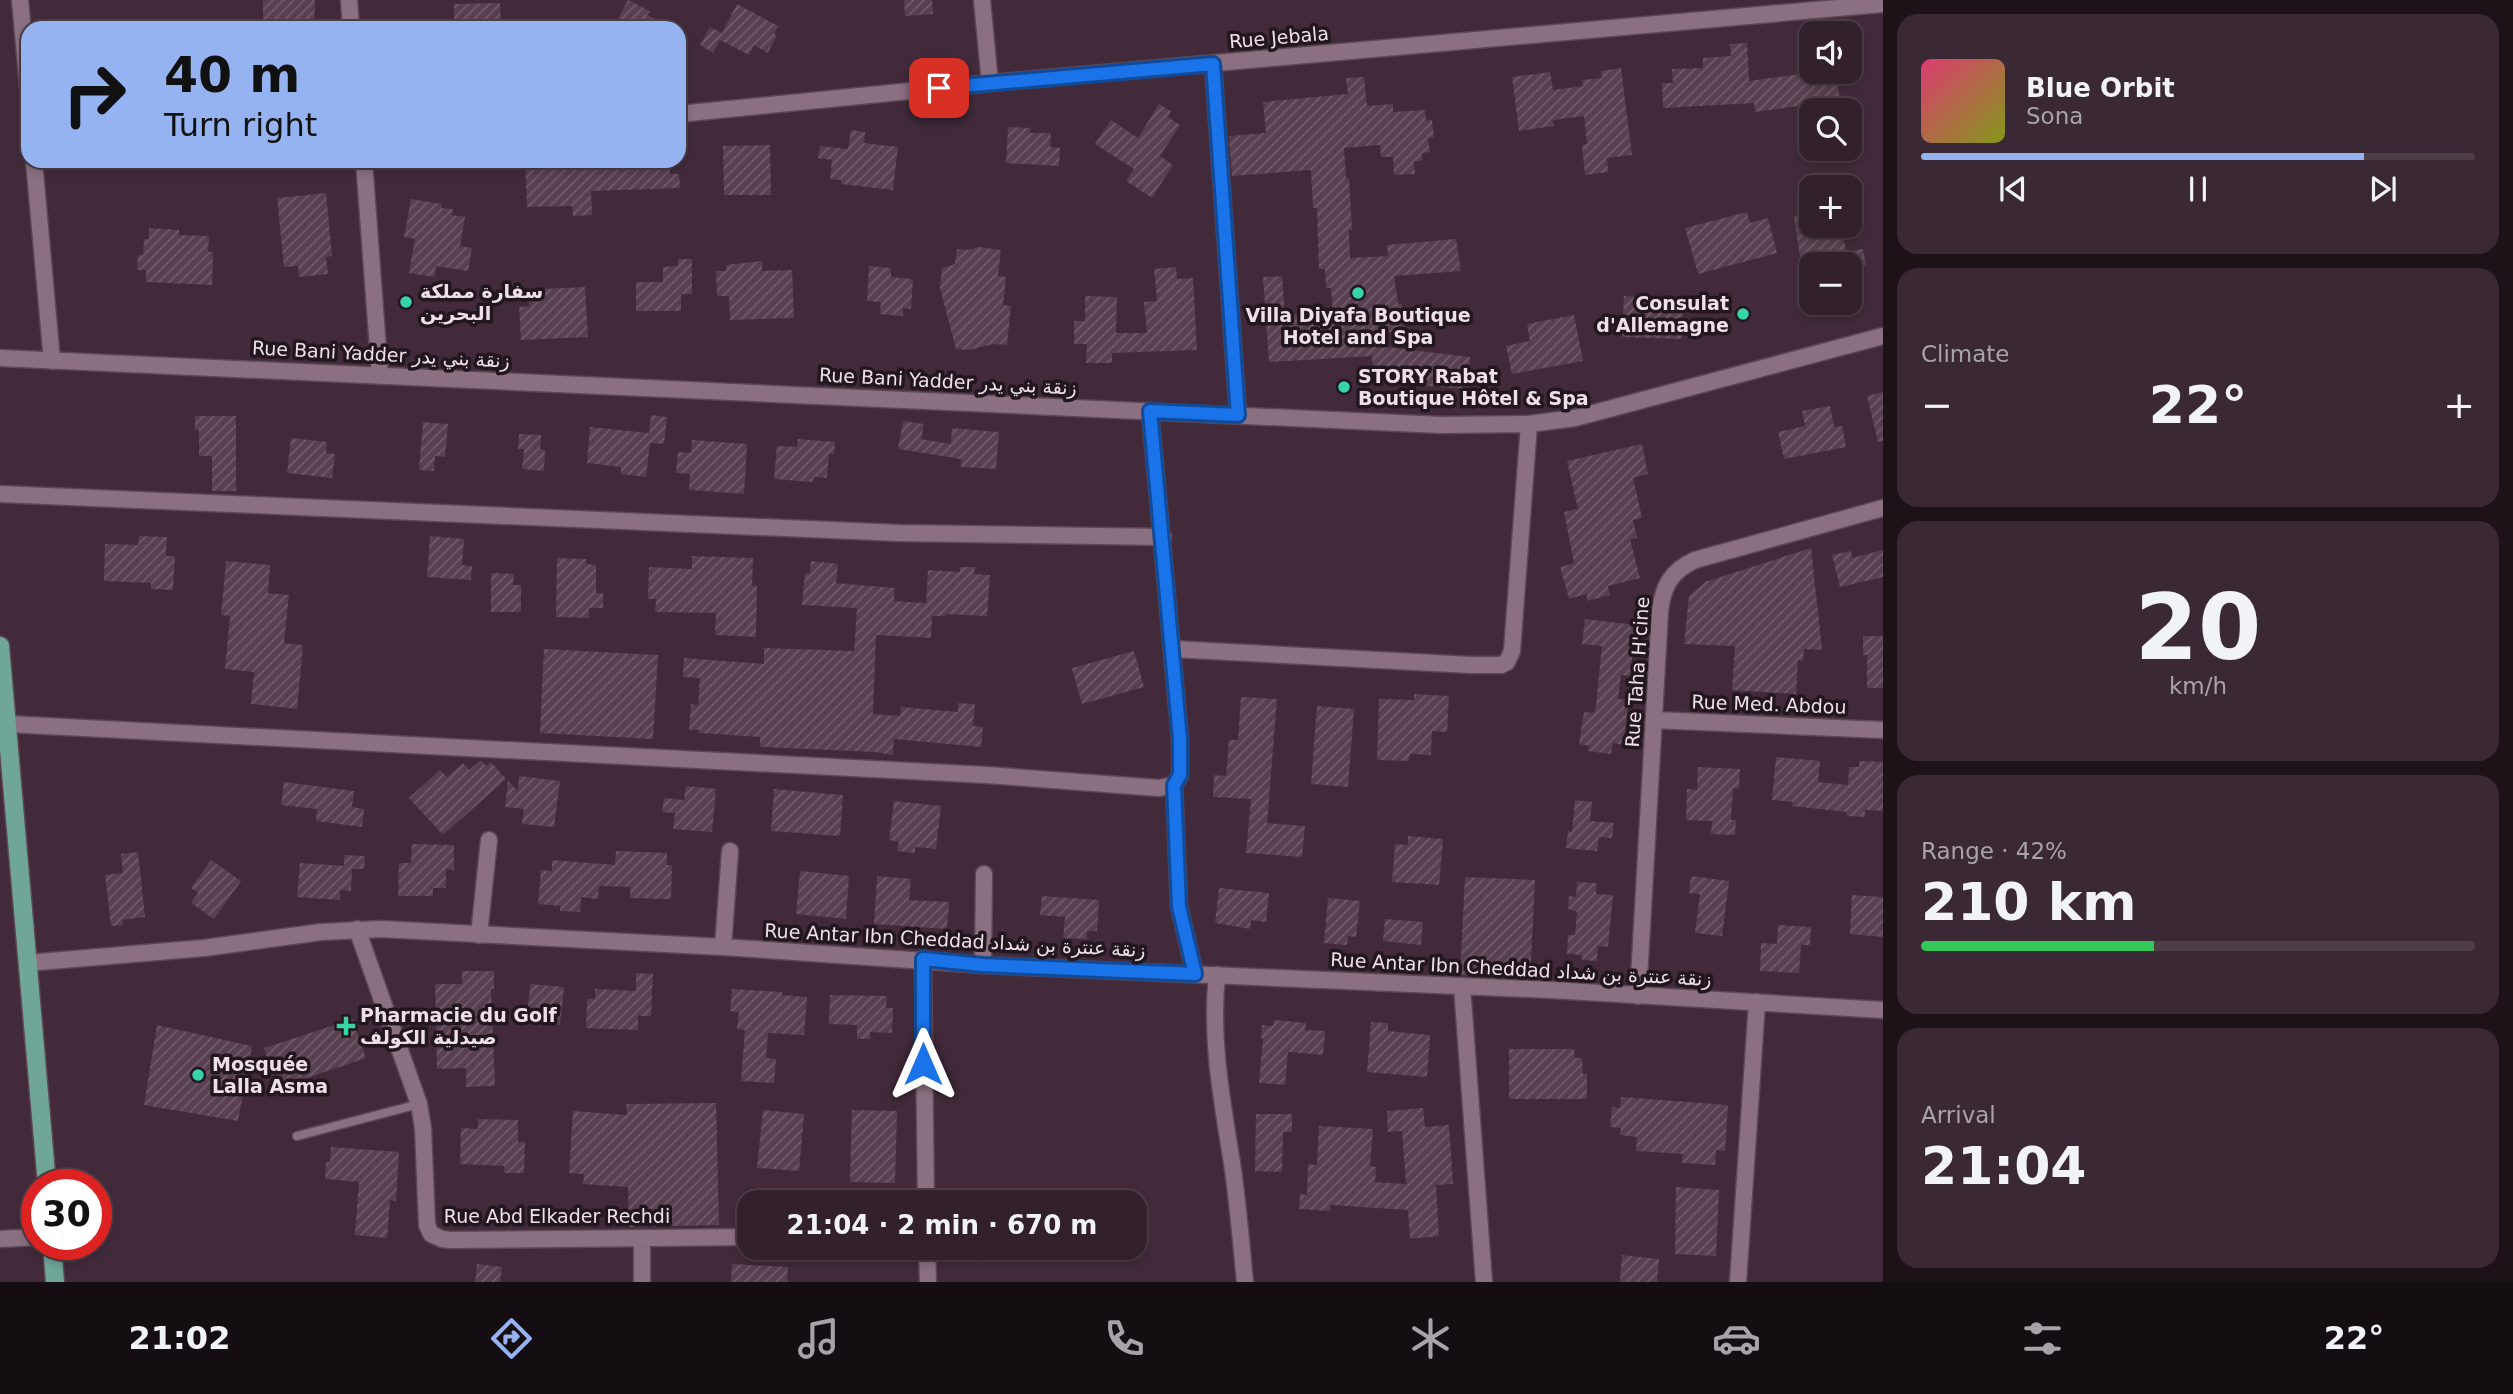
<!DOCTYPE html>
<html lang="en">
<head>
<meta charset="utf-8">
<style>
  :root { --surface:#32202c; --page:#3a2834; --text:#f1f3f6; --muted:#a8a3a9; --line:#4d3e48; --accent:#95b2f1 }
  body { margin:0; font-family:"DejaVu Sans",Cairo,sans-serif; background:var(--page); color:var(--text); height:100vh; display:flex; flex-direction:column; font-size:26px; white-space:nowrap }
  * { box-sizing:border-box; margin:0 }
  p { font-size:23px; color:var(--muted) }
  .icon { flex:none; width:38px; height:38px; fill:none; stroke:currentColor; stroke-width:2; stroke-linecap:round; stroke-linejoin:round }
  .map { position:relative; flex:1; overflow:hidden }
  .sheet { display:flex; flex-direction:column; gap:14px; padding:14px; background:#1c1218; width:630px }
  .sheet>* { flex:none }
  .guide { position:absolute; left:21px; top:21px; width:665px; height:147px; border-radius:21px; box-shadow:0 4px 10px #0003,0 0 0 2px var(--line); background:#95b2f1; color:#111; overflow:hidden }
  .fabs { position:absolute; left:1799px; top:21px; display:grid; gap:14px }
  .fabs a { display:grid; place-items:center; width:63px; height:63px; border-radius:14px; background:var(--surface); box-shadow:0 4px 10px #0003,0 0 0 2px var(--line); font-size:35px }
  .speed { position:absolute; left:21px; top:1169px; display:flex; gap:14px; font-size:35px; font-weight:700; text-align:center }
  .speed>* { display:grid; place-content:center; width:91px; height:91px; border-radius:50%; background:var(--surface); box-shadow:0 4px 10px #0003,0 0 0 2px var(--line); line-height:1 }
  .speed .limit { border:10px solid #d22; background:#fff; color:#111 }
  .pin { position:absolute; display:grid; place-items:center; width:60px; height:60px; color:#fff; margin:-30px; border-radius:14px; box-shadow:0 4px 10px #0006 }
  .me { position:absolute; width:77px; margin:-38px; rotate:0deg; stroke-linejoin:round; filter:drop-shadow(0 0 5px #0008) }
  .turn { display:flex; align-items:center; gap:24px; height:147px; padding:0 28px; font-size:32px }
  .turn .icon { width:91px; height:91px; stroke-width:2.5 }
  .turn b { display:block; font-size:49px; line-height:60px }
  .big { font-size:52px; font-weight:800; line-height:1.1 }
  .sheet .card { flex:1; display:flex; flex-direction:column; justify-content:center; gap:10px; min-width:0; padding:0 24px; border-radius:21px; background:var(--page) }
  .sheet .dial { align-items:center; gap:0 }
  .dial b { font-size:91px; line-height:1 }
  .song { display:flex; align-items:center; gap:21px }
  .cover { width:84px; height:84px; border-radius:10px; background:linear-gradient(135deg,hsl(340 70% 55%),hsl(70 70% 35%)) }
  .played { height:7px; border-radius:4px; background:linear-gradient(90deg,var(--accent) 80%,var(--line) 80%) }
  .keys { display:flex; justify-content:space-around; direction:ltr }
  .heat { display:flex; justify-content:space-between; align-items:center; font-size:38px; direction:ltr }
  .charge { height:10px; border-radius:5px; background:linear-gradient(90deg,#34c759 42%,var(--line) 0) }
  .trip { position:absolute; left:737px; top:1190px; width:410px; height:70px; border-radius:21px; background:var(--surface); box-shadow:0 4px 10px #0003,0 0 0 2px var(--line); font-weight:800; line-height:70px; text-align:center }
  .dock { display:flex; height:112px; justify-content:space-around; align-items:center; background:#140d12; color:var(--muted) }
  .dock .icon { width:49px; height:49px }
  .dock .active { color:var(--accent) }
  .dock b { font-size:32px; color:var(--text) }
  main { display:flex; flex:1; min-height:0 }
  .map>svg:first-child { display:block }
  .building { fill:url(#building-hatch) }
  .lines { fill:none; stroke-linecap:round; stroke-linejoin:round }
  .service-casing { stroke:#5c4755; stroke-width:11 }
  .minor-casing { stroke:#5c4755; stroke-width:19 }
  .primary-casing { stroke:#5c4755; stroke-width:21 }
  .service { stroke:#8b7081; stroke-width:8 }
  .minor { stroke:#8b7081; stroke-width:16 }
  .primary { stroke:#6fa697; stroke-width:18 }
  .route-casing { stroke:#114b97; stroke-width:18 }
  .route { stroke:#1a73e8; stroke-width:12 }
  .poi-dot { fill:#36d4a7; stroke:#22171e; stroke-width:2.5 }
  .labels { text-anchor:middle; dominant-baseline:central; stroke-width:7; stroke-linejoin:round; paint-order:stroke }
  .street-label { font-size:19px; fill:#efdfe9; stroke:#22171e }
  .poi-label { font-size:19px; font-weight:bold; fill:#efdfe9; stroke:#22171e; text-anchor:start }
</style>
</head>
<body>
<main>
<div class="map">
<svg width="1883" height="1282" viewBox="0 0 1883 1282">
  <defs>
    <pattern id="building-hatch" width="6" height="6" patternUnits="userSpaceOnUse" patternTransform="scale(1.75)"><rect width="6" height="6" fill="#594050"/><path d="M-1 1l2-2M0 6l6-6M5 7l2-2" fill="none" stroke="#715b69"/></pattern>
  </defs>
  <rect width="100%" height="100%" fill="#422a3a"/>
  <path class="building" d="M263,0H315L314,28H263Z
    M628,0L650,11L647,15L672,28H619L617,21Z
    M904,0H932L933,14L905,16Z
    M500,3L501,28H454V4Z
    M737,4L778,26L774,34L777,35L768,53L754,45L749,55L720,40L713,53L700,45L710,27L722,33Z
    M1747,43L1749,81L1815,72H1836L1840,100L1755,112L1754,103L1663,108L1662,83H1673L1672,69L1703,68V58L1731,56L1730,44Z
    M1621,68L1632,155L1607,158L1608,172L1585,175L1582,145L1587,144L1584,116L1553,120L1554,126L1519,131L1512,77L1550,72L1553,90L1583,86L1582,80L1602,78L1601,71Z
    M1364,77L1367,106L1393,104V112L1425,110L1426,121L1432,120L1434,137L1428,138L1430,152L1422,153V161H1414L1415,174L1394,175L1393,157H1381L1380,145L1344,148L1346,178H1349L1352,230H1349L1350,258L1388,256L1387,245L1456,239L1461,271L1394,276L1398,304H1402L1405,329L1344,342L1470,357L1468,389L1374,382L1372,356L1269,362L1263,277L1282,276L1285,315L1333,313L1331,288H1326L1325,269H1319L1317,208H1313L1311,170L1232,176L1229,136L1266,133L1263,102L1348,94L1346,78Z
    M1159,104L1171,111L1168,117L1180,125L1160,156L1173,165L1152,198L1126,181L1134,169L1095,144L1111,120L1138,138Z
    M1008,127L1031,128L1030,133H1051L1050,147L1060,148L1059,166L1006,163Z
    M851,130L865,132L864,143L898,147L893,190L841,184V180L830,179L832,160L818,158L820,146L848,149Z
    M770,145L771,195H724L723,146Z
    M525,161H669L670,174H679L680,188L591,191L592,215L573,216L572,206L527,207Z
    M326,193L332,256L326,257L328,274L299,277L298,266L284,267L277,198Z
    M411,199L442,204L441,208L453,209L452,215L465,217L460,246L472,248L468,271L436,266L435,277L409,273L415,239L404,237Z
    M1747,212L1750,223L1768,218L1777,253L1698,274L1685,228Z
    M1811,213V226H1842L1846,252L1863,249L1866,265L1850,267V264H1801L1794,216Z
    M149,228L179,230V235L209,236L208,252H213L212,285L146,282V270H137L138,255H143L144,239H149Z
    M979,247L1001,250L998,276L1006,277L1003,305L1011,306L1007,345L993,344L969,350L956,349L940,288L942,268L955,264L957,249L968,250Z
    M678,259H692V294H681V311H636V282H663V267L678,266Z
    M762,261V271L792,270L794,318L730,320L729,296H717L716,271H726V265Z
    M869,266L891,268V277L913,279L911,309L903,308V316L880,314L881,302L867,301Z
    M1176,267L1177,279L1193,278L1197,350L1112,353V363H1086L1087,344H1074V321H1085V296L1117,297L1116,333H1147L1144,302L1157,301L1154,269Z
    M585,287L588,337L521,340L519,307L529,306V294L544,293V289Z
    M1624,296L1677,299V312H1683L1682,339L1622,337Z
    M1574,315L1583,361L1512,374L1506,346L1530,341L1527,324Z
    M1883,392V441L1878,442L1867,396Z
    M1830,406L1834,427L1842,426L1846,447L1784,459L1778,432L1805,426L1802,411Z
    M651,415L667,417L664,444L650,443L646,477L621,474V467L587,463L590,427L649,433Z
    M195,416H236V491H212V456H199V430H195Z
    M903,421L924,424L921,439L951,444L952,428L999,432L996,469L961,467V459L898,449Z
    M423,422L448,424L445,457L435,456L434,471L419,470Z
    M519,434L541,435L540,449L545,450L544,471L522,469L524,449H518Z
    M291,438L327,442L326,453L335,454L332,478L287,473Z
    M798,439L835,442L834,454H829L827,478L814,477L813,482L774,479L777,446L797,447Z
    M692,440L747,444L744,494L689,490L690,474L676,473L678,452L691,453Z
    M1642,444L1648,474L1633,478L1642,518L1633,520L1637,538L1630,539L1640,578L1608,586L1610,595L1587,601V594L1569,599L1560,567L1574,563L1564,512L1578,509L1567,461Z
    M139,536L167,537L166,556H175L173,590L151,589V583L104,581L105,544L138,545Z
    M430,536L464,539L462,565L472,566L471,580L427,577Z
    M1811,548L1822,650L1804,649L1803,661L1798,660L1796,694L1732,690L1735,646L1684,644L1689,596L1705,582Z
    M1883,550V577L1840,587L1832,555L1851,551L1852,558Z
    M692,556L753,558L752,586H757L756,637L715,635L716,613L655,612L656,599H648L649,567L692,569Z
    M557,558L586,559V564L596,565V593H603V608H589V618L556,617Z
    M226,561L270,565L268,593L289,595L284,643L303,645L297,709L251,704L254,672L225,669L230,616L221,615Z
    M811,561L838,564L836,583L895,588L894,601L926,603L928,570L960,572V567H975L974,574L990,575L987,616L945,614V616H932L931,638L876,635L873,714L900,716L901,707L958,712V703L975,704L973,726L983,727L981,747L894,739L893,755L875,752L760,747V737L699,733V730H689L691,704L698,705L700,678L683,677L684,658L764,664V648L854,651L857,608L802,605L805,573H810Z
    M491,573L514,574L513,585H521V612H491Z
    M1585,619L1636,625L1630,676L1621,675L1618,699L1629,700L1623,745L1613,743L1611,754L1588,751L1589,746L1579,744L1584,712L1594,713L1596,705L1602,646L1582,644Z
    M1863,636H1883V688H1867V655H1863Z
    M544,649L658,655L653,739L540,733Z
    M1134,651L1144,687L1082,704L1072,668Z
    M1414,694L1449,696L1447,732L1432,731L1431,755L1410,754L1409,761L1377,760L1379,699L1414,700Z
    M1241,697L1277,699L1267,823L1305,826L1302,857L1246,853L1251,799L1213,797L1214,775L1226,776L1229,740H1238Z
    M1317,706L1354,709L1348,787L1311,784Z
    M1776,757L1820,761L1818,782L1848,785L1849,767H1859V761L1883,762V811L1865,810V817L1847,816V812L1792,806L1793,802L1772,800Z
    M481,760L486,766L491,762L506,779L443,835L409,798L440,770L447,777L463,763L469,770Z
    M1698,767L1740,769L1739,789L1733,788L1731,820H1736L1735,835L1711,834L1712,821L1686,820L1687,789L1697,790Z
    M519,776L560,781L554,827L522,824L524,809L505,807L508,781L518,791Z
    M284,782L354,791L352,807L364,809L362,827L316,821L317,809L281,805Z
    M686,786L716,789L712,832L673,829L675,813L662,812L664,798L684,800Z
    M774,789L843,795L840,836L771,831Z
    M1575,800L1592,802L1590,821L1614,823L1612,838L1599,837L1597,851L1566,848L1568,831L1572,832Z
    M894,801L941,806L936,849L915,847V853L897,851L899,842L889,840Z
    M1408,836L1443,839L1439,885L1392,882L1395,844L1408,845Z
    M412,844L454,845V870L446,869V888H433V896H398L399,863H411Z
    M616,851L667,853V865H672L671,899L630,898V887L599,886L598,899L581,897L580,912L560,911V906L538,904L541,870L552,871V860L615,865Z
    M138,852L145,917L122,920L123,925L111,926L105,875L123,873L121,854Z
    M344,855L365,856L364,869H352L351,891L340,890V900L297,897L300,863L344,866Z
    M211,860L241,881L214,919L191,903L198,893L191,888Z
    M800,871L849,876L846,919L796,914Z
    M877,876L911,879L909,900L949,902L947,929L874,924Z
    M1691,876L1729,881L1722,936L1695,933L1700,894L1689,893Z
    M1465,877L1535,880L1530,979L1460,975Z
    M1577,882L1597,883L1596,894L1613,895L1608,947L1598,946L1597,961L1582,960V955L1567,954L1568,935H1575L1577,912L1568,909L1569,896L1576,897Z
    M1219,888L1269,893L1266,922L1251,920L1250,929L1215,923Z
    M1852,895L1883,897V937L1850,934Z
    M1042,896L1099,900L1097,931H1087V939L1063,938L1065,917L1040,915Z
    M1328,898L1360,901L1356,937L1348,936L1347,945L1324,943Z
    M1385,919L1423,922L1421,945L1383,941Z
    M1778,925L1811,927L1810,945H1801L1799,973L1760,971L1761,943L1777,944Z
    M462,971H494V989H491L495,1086L466,1087V1068L437,1069L435,984H462Z
    M636,973L653,974L651,1016H638V1030L586,1028L587,999H595V989L636,991Z
    M530,984L564,987L560,1025L539,1023L541,1009L528,1008Z
    M732,989L782,992V995L807,997L804,1035L768,1033L766,1058L776,1059L774,1083L741,1081L745,1030L737,1029L739,1012L730,1011Z
    M830,995L887,996L886,1008H893L892,1033L870,1032V1039H857V1025L829,1024Z
    M353,1019L366,1058L277,1088L264,1048Z
    M1274,1020L1306,1023L1305,1030L1325,1031L1323,1055L1288,1052L1285,1085L1259,1083L1263,1038H1261L1262,1025L1273,1026Z
    M1371,1022L1388,1023V1031L1430,1035L1427,1077L1367,1072Z
    M157,1025L252,1046L238,1121L144,1105Z
    M1509,1049H1574L1575,1058H1582L1583,1074H1587V1099H1509Z
    M1621,1097L1728,1105L1725,1151L1716,1150L1715,1165L1682,1163L1683,1154L1636,1151L1637,1137L1620,1135L1621,1128L1610,1127L1612,1107L1620,1108Z
    M716,1103L719,1225L629,1227L628,1187L583,1184L584,1174L569,1173L573,1111L627,1115L626,1104Z
    M1423,1108L1425,1127L1449,1125L1453,1184L1436,1185L1439,1236L1410,1239L1408,1210L1330,1205V1211L1299,1209L1300,1194L1307,1195L1308,1164L1317,1165L1319,1126L1373,1129L1370,1166L1376,1167L1375,1182L1406,1184L1402,1131L1388,1132L1387,1111Z
    M763,1110L804,1114L799,1171L757,1168Z
    M852,1110L897,1111L895,1183L850,1182Z
    M1256,1114H1292V1132H1283L1282,1172L1255,1171Z
    M478,1119L518,1120V1142H525L524,1173H504V1166L460,1164L461,1128L478,1129Z
    M331,1147L399,1152L396,1201L390,1200L387,1238L355,1235L359,1182L325,1179L326,1162H330Z
    M1676,1187L1719,1190L1716,1256L1675,1254Z
    M971,1248H1010L979,1263Z
    M1622,1255L1659,1259L1657,1282H1620Z
    M477,1264L502,1267L500,1282H475Z
    M732,1264L788,1267L787,1282H731Z"/>
  <g class="lines">
    <defs>
      <path id="service" d="M297,1136L419,1104"/>
      <path id="minor" d="M20,0L28,88
        M349,0L351,28
        M982,0L990,83
        M1213,64L1238,415
        M679,114L990,83L1883,4
        M34,161L52,361
        M364,161L380,376
        M0,358L1441,425L1529,424L1575,418L1883,336
        M1150,411L1180,739V775L1174,785L1179,907L1195,974
        M0,494L899,533L1163,537
        M1173,649L1471,665H1501L1507,662L1512,651L1529,424
        M1654,720L1883,730
        M8,724L987,775L1159,788L1174,785
        M357,929L419,1104L423,1128L427,1225L431,1234L442,1239L450,1240L749,1237
        M479,935L489,840
        M723,947L730,851
        M923,959L926,1202
        M27,963L204,948L321,932L381,929L723,947L983,965L1551,990L1883,1010
        M983,965L984,874
        M1217,975C1210,1038 1222,1101 1232,1163C1238,1203 1241,1243 1245,1282
        M1462,986L1484,1282
        M1638,996L1660,611C1663,586 1671,571 1695,560L1883,508
        M0,1239L37,1237
        M927,1248L928,1282
        M642,1282V1238
        M1738,1282L1757,1002"/>
      <path id="primary" d="M0,646L47,1185
        M52,1244L55,1282"/>
    </defs>
    <use href="#service" class="service-casing"/>
    <use href="#minor" class="minor-casing"/>
    <use href="#primary" class="primary-casing"/>
    <use href="#service" class="service"/>
    <use href="#minor" class="minor"/>
    <use href="#primary" class="primary"/>
  </g>
  <g class="lines">
    <defs>
      <path id="route" d="M923,1064V959L983,965L1195,974L1179,907L1174,785L1180,775V739L1150,411L1238,415L1213,64L939,88"/>
    </defs>
    <use href="#route" class="route-casing"/>
    <use href="#route" class="route"/>
  </g>
  <g class="poi-dot">
    <circle cx="1358" cy="293" r="7"/>
    <circle cx="406" cy="302" r="7"/>
    <circle cx="1743" cy="314" r="7"/>
    <circle cx="1344" cy="387" r="7"/>
    <path d="M342.5 1015.5h7v7h7v7h-7v7h-7v-7h-7v-7h7z"/>
    <circle cx="198" cy="1075" r="7"/>
  </g>
  <g class="labels">
    <g class="street-label">
      <text transform="translate(1279 37) rotate(-5)">Rue Jebala</text>
      <text transform="translate(381 354) rotate(3)">Rue Bani Yadder زنقة بني يدر</text>
      <text transform="translate(948 381) rotate(3)">Rue Bani Yadder زنقة بني يدر</text>
      <text transform="translate(1637 672) rotate(-86)">Rue Taha H'cine</text>
      <text transform="translate(1769 704) rotate(2)">Rue Med. Abdou</text>
      <text transform="translate(955 940) rotate(3)">Rue Antar Ibn Cheddad زنقة عنترة بن شداد</text>
      <text transform="translate(1521 969) rotate(3)">Rue Antar Ibn Cheddad زنقة عنترة بن شداد</text>
      <text x="557" y="1216">Rue Abd Elkader Rechdi</text>
    </g>
    <g class="poi-label">
      <text x="420" y="291">سفارة مملكة<tspan x="420" dy="22">البحرين</tspan></text>
      <text x="1729" y="303" text-anchor="end">Consulat<tspan x="1729" dy="22">d'Allemagne</tspan></text>
      <text x="1358" y="315" text-anchor="middle">Villa Diyafa Boutique<tspan x="1358" dy="22">Hotel and Spa</tspan></text>
      <text x="1358" y="376">STORY Rabat<tspan x="1358" dy="22">Boutique Hôtel &amp; Spa</tspan></text>
      <text x="360" y="1015">Pharmacie du Golf<tspan x="360" dy="22">صيدلية الكولف</tspan></text>
      <text x="212" y="1064">Mosquée<tspan x="212" dy="22">Lalla Asma</tspan></text>
    </g>
  </g>
</svg>
<div class="fabs">
<a><svg class="icon" aria-label="sound" viewBox="0 0 24 24"><path d="M4 9h4l5-4v14l-5-4H4zM17 9q2 3 0 6"/></svg></a>
<a><svg class="icon" aria-label="search" viewBox="0 0 24 24"><circle cx="10" cy="10" r="6"/><path d="M15 15l6 6"/></svg></a>
<a>+</a>
<a>−</a>
</div>
<div class="speed"><div class="limit">30</div></div>
<div class="pin" style="left:939px;top:88px;background:#d93025"><svg class="icon" aria-label="arrive" viewBox="0 0 24 24"><path d="M6 21V4h12l-3 4 3 4H6"/></svg></div>
<svg class="me" style="left:923px;top:1064px" viewBox="-20 -20 40 40"><path d="M0-17L14 15 0 8-14 15z" fill="#1a73e8" stroke="#fff" stroke-width="4"/></svg>
<div class="trip">21:04 · 2 min · 670 m</div>
<div class="guide">
<div class="turn"><svg class="icon" aria-label="right" viewBox="0 0 24 24"><path d="M7 20v-9h11M14 6l5 5-5 5"/></svg><div><b>40 m</b>Turn right</div></div>
</div>
</div>
<section class="sheet">
<div class="card">
<div class="song"><i class="cover"></i><div><b>Blue Orbit</b><p>Sona</p></div></div>
<div class="played"></div>
<div class="keys"><svg class="icon" aria-label="previous" viewBox="0 0 24 24"><path d="M18 5L8 12l10 7zM5 5v14"/></svg><svg class="icon" aria-label="pause" viewBox="0 0 24 24"><path d="M8 5v14M16 5v14"/></svg><svg class="icon" aria-label="next" viewBox="0 0 24 24"><path d="M6 5l10 7-10 7zM19 5v14"/></svg></div>
</div>
<div class="card"><p>Climate</p>
<div class="heat"><a>−</a><b class="big">22°</b><a>+</a></div>
</div>
<div class="card dial"><b>20</b><p>km/h</p></div>
<div class="card"><p>Range · 42%</p><b class="big">210 km</b><div class="charge"></div></div>
<div class="card"><p>Arrival</p><b class="big">21:04</b></div>
</section>
</main>
<nav class="dock">
<b>21:02</b>
<svg class="icon active" aria-label="directions" viewBox="0 0 24 24"><path d="M12 3l9 9-9 9-9-9zM9 14v-3h6M13 9l2 2-2 2"/></svg>
<svg class="icon" aria-label="music" viewBox="0 0 24 24"><path d="M9 18V5l10-2v13"/><circle cx="6" cy="18" r="3"/><circle cx="16" cy="16" r="3"/></svg>
<svg class="icon" aria-label="phone" viewBox="0 0 24 24"><path d="M5 4h4l2 5-3 2q2 4 5 5l2-3 5 2v4C11 20 4 13 5 4z"/></svg>
<svg class="icon" aria-label="climate" viewBox="0 0 24 24"><path d="M12 3v18M4 7l16 10M4 17L20 7"/></svg>
<svg class="icon" aria-label="car" viewBox="0 0 24 24"><path d="M5 17H2v-5l4-1 3-4h7l3 4 3 1v5h-3M9 17h6M6 11h13"/><circle cx="7" cy="17" r="2"/><circle cx="17" cy="17" r="2"/></svg>
<svg class="icon" aria-label="filters" viewBox="0 0 24 24"><path d="M4 7h16M4 17h16"/><circle cx="9" cy="7" r="2"/><circle cx="15" cy="17" r="2"/></svg>
<b>22°</b>
</nav>
</body>
</html>
